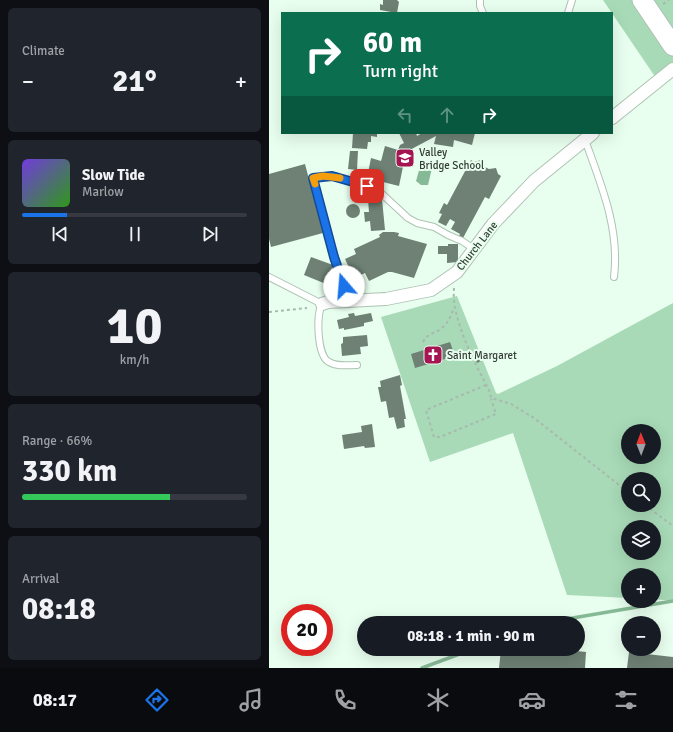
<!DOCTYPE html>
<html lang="en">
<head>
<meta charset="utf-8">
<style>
  :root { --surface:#171b24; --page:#20242c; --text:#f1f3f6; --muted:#9ea1a6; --line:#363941; --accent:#1a73e8 }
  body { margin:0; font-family:Signika,sans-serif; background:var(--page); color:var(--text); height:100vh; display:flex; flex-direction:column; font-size:15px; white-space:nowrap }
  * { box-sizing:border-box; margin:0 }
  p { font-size:13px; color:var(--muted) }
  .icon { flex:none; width:22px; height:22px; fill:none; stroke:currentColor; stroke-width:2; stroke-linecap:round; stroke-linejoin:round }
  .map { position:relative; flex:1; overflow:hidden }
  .panel { display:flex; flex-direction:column; gap:8px; padding:8px; background:#0d0f14; width:269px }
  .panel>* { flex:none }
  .top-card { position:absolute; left:12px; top:12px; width:332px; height:122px; border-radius:0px; box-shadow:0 4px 16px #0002; background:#0b6e4f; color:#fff; overflow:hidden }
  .needle { width:26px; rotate:359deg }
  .fabs { position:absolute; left:352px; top:424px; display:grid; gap:8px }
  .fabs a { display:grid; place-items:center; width:40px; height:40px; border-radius:50%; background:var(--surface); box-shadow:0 4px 16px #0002; font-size:20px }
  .speed { position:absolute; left:12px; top:604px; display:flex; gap:8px; font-size:20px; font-weight:700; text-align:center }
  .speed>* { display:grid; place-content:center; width:52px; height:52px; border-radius:50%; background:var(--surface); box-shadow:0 4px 16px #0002; line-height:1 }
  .speed .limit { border:6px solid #d22; background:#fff; color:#111 }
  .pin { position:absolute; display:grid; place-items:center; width:34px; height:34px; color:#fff; margin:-17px; border-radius:8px; box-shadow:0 2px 6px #0006 }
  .me { position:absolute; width:44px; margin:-22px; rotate:342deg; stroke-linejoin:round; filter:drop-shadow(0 0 3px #0008) }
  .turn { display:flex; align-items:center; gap:14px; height:84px; padding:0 16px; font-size:18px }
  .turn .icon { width:52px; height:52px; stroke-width:2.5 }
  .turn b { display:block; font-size:28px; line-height:34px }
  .lanes { display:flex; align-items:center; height:38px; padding:0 16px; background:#0003; justify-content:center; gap:20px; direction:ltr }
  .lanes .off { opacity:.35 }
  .big { font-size:30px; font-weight:700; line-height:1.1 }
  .panel .widget { flex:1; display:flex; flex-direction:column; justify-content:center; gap:6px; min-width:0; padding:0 14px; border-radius:6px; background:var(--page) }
  .panel .dial { align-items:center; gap:0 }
  .dial b { font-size:52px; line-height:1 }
  .song { display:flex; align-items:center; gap:12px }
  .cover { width:48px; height:48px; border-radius:6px; background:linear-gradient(135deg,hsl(260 70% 55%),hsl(110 70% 35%)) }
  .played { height:4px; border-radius:2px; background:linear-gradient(90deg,var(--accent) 20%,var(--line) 20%) }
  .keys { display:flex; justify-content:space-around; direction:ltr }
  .heat { display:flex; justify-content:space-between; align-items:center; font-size:22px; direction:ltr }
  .charge { height:6px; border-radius:3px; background:linear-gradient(90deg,#34c759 66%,var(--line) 0) }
  .trip { position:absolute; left:88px; top:616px; width:228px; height:40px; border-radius:20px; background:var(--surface); box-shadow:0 4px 16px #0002; font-weight:700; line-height:40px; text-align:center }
  .dock { display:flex; height:64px; justify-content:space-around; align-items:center; background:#090b0e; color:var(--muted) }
  .dock .icon { width:28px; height:28px }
  .dock .on { color:var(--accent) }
  .dock b { font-size:18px; color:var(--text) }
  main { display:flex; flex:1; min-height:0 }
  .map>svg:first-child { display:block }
  .green { fill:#a8dab7; fill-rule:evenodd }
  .water { fill:#86ba96 }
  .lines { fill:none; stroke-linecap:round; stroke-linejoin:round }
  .stream { stroke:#86ba96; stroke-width:3.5 }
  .building { fill:#6e8174 }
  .service-casing { stroke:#aec3b4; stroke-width:8 }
  .minor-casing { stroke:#aec3b4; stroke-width:14 }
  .primary-casing { stroke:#aec3b4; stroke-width:21 }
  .path { stroke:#a8b9ad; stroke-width:2; stroke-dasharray:3 3; stroke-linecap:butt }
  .service { stroke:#fff; stroke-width:6 }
  .minor { stroke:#fff; stroke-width:12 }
  .primary { stroke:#fff; stroke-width:19 }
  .route-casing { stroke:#114b97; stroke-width:10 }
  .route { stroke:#1a73e8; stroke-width:7 }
  .slow { stroke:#f59e0b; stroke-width:7 }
  .labels { text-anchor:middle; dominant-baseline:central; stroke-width:4; stroke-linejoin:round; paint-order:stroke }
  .poi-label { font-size:11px; fill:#353d37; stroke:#e8feee; text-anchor:start }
  .street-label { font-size:11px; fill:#353d37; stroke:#e8feee }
</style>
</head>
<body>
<main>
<section class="panel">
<div class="widget"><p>Climate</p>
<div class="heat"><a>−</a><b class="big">21°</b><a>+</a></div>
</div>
<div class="widget">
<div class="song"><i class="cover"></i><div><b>Slow Tide</b><p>Marlow</p></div></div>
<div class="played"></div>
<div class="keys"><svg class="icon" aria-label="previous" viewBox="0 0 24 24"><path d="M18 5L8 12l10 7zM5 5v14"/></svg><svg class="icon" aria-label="pause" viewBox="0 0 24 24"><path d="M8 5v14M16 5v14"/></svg><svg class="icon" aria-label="next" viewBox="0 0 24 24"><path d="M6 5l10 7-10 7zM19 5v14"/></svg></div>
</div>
<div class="widget dial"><b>10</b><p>km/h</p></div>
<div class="widget"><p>Range · 66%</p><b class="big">330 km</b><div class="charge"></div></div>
<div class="widget"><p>Arrival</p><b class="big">08:18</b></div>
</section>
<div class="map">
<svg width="404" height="668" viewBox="0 0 404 668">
  <rect width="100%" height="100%" fill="#e8feee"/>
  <path class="green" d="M334,0H404V69L389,81Z
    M188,296L227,393L229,394L288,366L404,303V601L385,599V575H359V598L298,595L244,433L161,462L112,317ZM359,431H385V457H359ZM359,479H385V505H359ZM359,527H385V553H359Z"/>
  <path class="water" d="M157,166L163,168L159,185H152L147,181L151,167Z"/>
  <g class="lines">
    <path class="stream" d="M274,623L404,601
      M153,668L204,649"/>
  </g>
  <path class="building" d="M114,0H128L130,2L128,13L111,10V4L114,5Z
    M84,133H108V137L102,136V142H99L98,149L83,148Z
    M130,133H147L148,136L153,133H206L203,145L185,140L184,147L165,144L167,136L137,152L130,186L98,178L102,158L112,161L116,146L129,150L131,145L135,143Z
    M81,151H89L88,170L79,169Z
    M202,160L205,162L212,160L214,166L220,169L227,168L229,174L232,176L220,199L216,197L194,238L190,236L191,234L182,229L186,222L181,219L177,226L169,222L173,214L170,213L175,203L178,205Z
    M36,164L54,233L2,247L0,239V174Z
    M113,199L116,230L102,231L101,221L96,222L95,212H100L99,200Z
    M77 211a7 7 0 1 1 14 0a7 7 0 1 1-14 0Z
    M114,232H125L130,233L129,236L158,244L145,278L123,272H119L100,281L96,273L85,278L76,259L87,254L85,249L111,237L110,235Z
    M179,244H189V262L178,263V254H169V246H179Z
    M42,257L64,265L57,284L35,275Z
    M85,313L86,316L102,313L104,321L95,323V326L75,330V328L70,329L68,320L80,317L79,314Z
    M98,335L99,346L91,347L92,354L73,356L72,344L74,343V337Z
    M181,342L186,356L146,368L142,354Z
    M208,350L212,361L208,363L204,352Z
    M131,375L133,385L131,386L137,419H135L136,427L128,429L125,417L120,418L117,401L112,402L109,387H112L111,381Z
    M103,424L106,447L96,448L95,446L75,449L73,435L93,432L92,426Z
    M232,649H289L317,652L316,668H230Z
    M360,652L404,657V668H358Z"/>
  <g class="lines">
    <defs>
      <path id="service" d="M211,0V6L214,13
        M299,13L303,0
        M316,140C332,184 351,229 345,277
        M0,277L53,304C47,315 48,356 60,362C68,367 79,365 88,365
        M81,302L65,257L44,178L63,176L98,186L113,194L139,218L148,223L165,227L179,235L193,241L205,249"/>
      <path id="minor" d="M343,118L404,69
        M53,304L59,302L117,299L162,290L188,272L224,224L265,181L324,133"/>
      <path id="primary" d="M373,0L404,46"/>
    </defs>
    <use href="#service" class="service-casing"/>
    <use href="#minor" class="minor-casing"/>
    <use href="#primary" class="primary-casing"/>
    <path class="path" d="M394,4L400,0
      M185,288C182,319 206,363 220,390L222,398L242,404L265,418L359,492
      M0,312L38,308
      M154,342C159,332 167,334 174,327C180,322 182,315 185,308
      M217,385L157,410L165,437H171L227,414L222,399
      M376,505L404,526"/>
    <use href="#service" class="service"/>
    <use href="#minor" class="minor"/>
    <use href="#primary" class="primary"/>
  </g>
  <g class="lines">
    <defs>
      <path id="route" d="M75,286L65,257L44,178L63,176L98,186"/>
    </defs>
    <use href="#route" class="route-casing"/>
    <use href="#route" class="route"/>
    <path class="slow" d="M46,184L44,178L54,176L71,178"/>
  </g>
  <defs>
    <symbol id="school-square" viewBox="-11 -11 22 22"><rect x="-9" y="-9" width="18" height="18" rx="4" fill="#a61451" stroke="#e8feee"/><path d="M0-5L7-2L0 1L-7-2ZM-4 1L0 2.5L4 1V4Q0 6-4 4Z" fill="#fff"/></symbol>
    <symbol id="church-square" viewBox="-11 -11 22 22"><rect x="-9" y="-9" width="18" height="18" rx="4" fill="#a61451" stroke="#e8feee"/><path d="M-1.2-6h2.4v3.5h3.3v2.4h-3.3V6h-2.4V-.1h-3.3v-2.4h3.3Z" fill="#fff"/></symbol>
  </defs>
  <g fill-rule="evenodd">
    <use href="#school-square" x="125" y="147" width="22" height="22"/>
    <use href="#church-square" x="153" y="344" width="22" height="22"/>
  </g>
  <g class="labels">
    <g class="poi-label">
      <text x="150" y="152">Valley<tspan x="150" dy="13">Bridge School</tspan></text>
      <text x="178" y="355">Saint Margaret</text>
    </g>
    <g class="street-label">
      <text transform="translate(208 246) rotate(-52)">Church Lane</text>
    </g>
  </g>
</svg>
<div class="fabs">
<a><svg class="needle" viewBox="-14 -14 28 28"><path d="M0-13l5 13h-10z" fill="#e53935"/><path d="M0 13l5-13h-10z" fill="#9ea1a6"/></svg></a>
<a><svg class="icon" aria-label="search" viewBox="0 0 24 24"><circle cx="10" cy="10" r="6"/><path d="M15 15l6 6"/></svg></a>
<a><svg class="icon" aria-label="layers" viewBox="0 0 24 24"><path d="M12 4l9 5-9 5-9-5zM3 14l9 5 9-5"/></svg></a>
<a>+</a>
<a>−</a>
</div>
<div class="speed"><div class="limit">20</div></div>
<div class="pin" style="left:98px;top:186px;background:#d93025"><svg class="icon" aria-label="arrive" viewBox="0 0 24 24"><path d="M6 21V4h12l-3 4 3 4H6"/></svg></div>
<svg class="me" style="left:75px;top:286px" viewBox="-20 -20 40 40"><circle r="19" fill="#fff"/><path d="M0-13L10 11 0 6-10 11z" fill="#1a73e8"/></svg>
<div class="trip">08:18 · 1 min · 90 m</div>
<div class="top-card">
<div class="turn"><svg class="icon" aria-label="right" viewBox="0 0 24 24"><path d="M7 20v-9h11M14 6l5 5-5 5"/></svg><div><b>60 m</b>Turn right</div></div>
<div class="lanes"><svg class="icon off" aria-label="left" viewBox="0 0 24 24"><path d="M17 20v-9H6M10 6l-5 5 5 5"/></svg><svg class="icon off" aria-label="ahead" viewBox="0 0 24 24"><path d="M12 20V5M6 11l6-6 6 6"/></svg><svg class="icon" aria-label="right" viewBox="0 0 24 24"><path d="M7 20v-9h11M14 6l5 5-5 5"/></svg></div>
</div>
</div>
</main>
<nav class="dock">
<b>08:17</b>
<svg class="icon on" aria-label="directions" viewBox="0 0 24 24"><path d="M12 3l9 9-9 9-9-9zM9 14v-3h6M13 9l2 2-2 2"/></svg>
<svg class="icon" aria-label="music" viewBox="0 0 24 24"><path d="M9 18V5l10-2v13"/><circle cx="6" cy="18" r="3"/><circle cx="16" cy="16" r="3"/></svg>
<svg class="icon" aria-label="phone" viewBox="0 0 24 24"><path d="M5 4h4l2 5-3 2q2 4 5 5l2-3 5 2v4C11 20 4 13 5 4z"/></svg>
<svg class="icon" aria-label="climate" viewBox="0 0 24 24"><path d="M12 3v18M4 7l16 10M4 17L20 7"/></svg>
<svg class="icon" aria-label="car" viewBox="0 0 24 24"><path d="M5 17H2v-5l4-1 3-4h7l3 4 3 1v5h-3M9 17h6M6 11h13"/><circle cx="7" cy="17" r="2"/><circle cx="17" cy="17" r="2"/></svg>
<svg class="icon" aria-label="filters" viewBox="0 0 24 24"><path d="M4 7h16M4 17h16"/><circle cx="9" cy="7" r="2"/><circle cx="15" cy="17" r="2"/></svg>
</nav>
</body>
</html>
